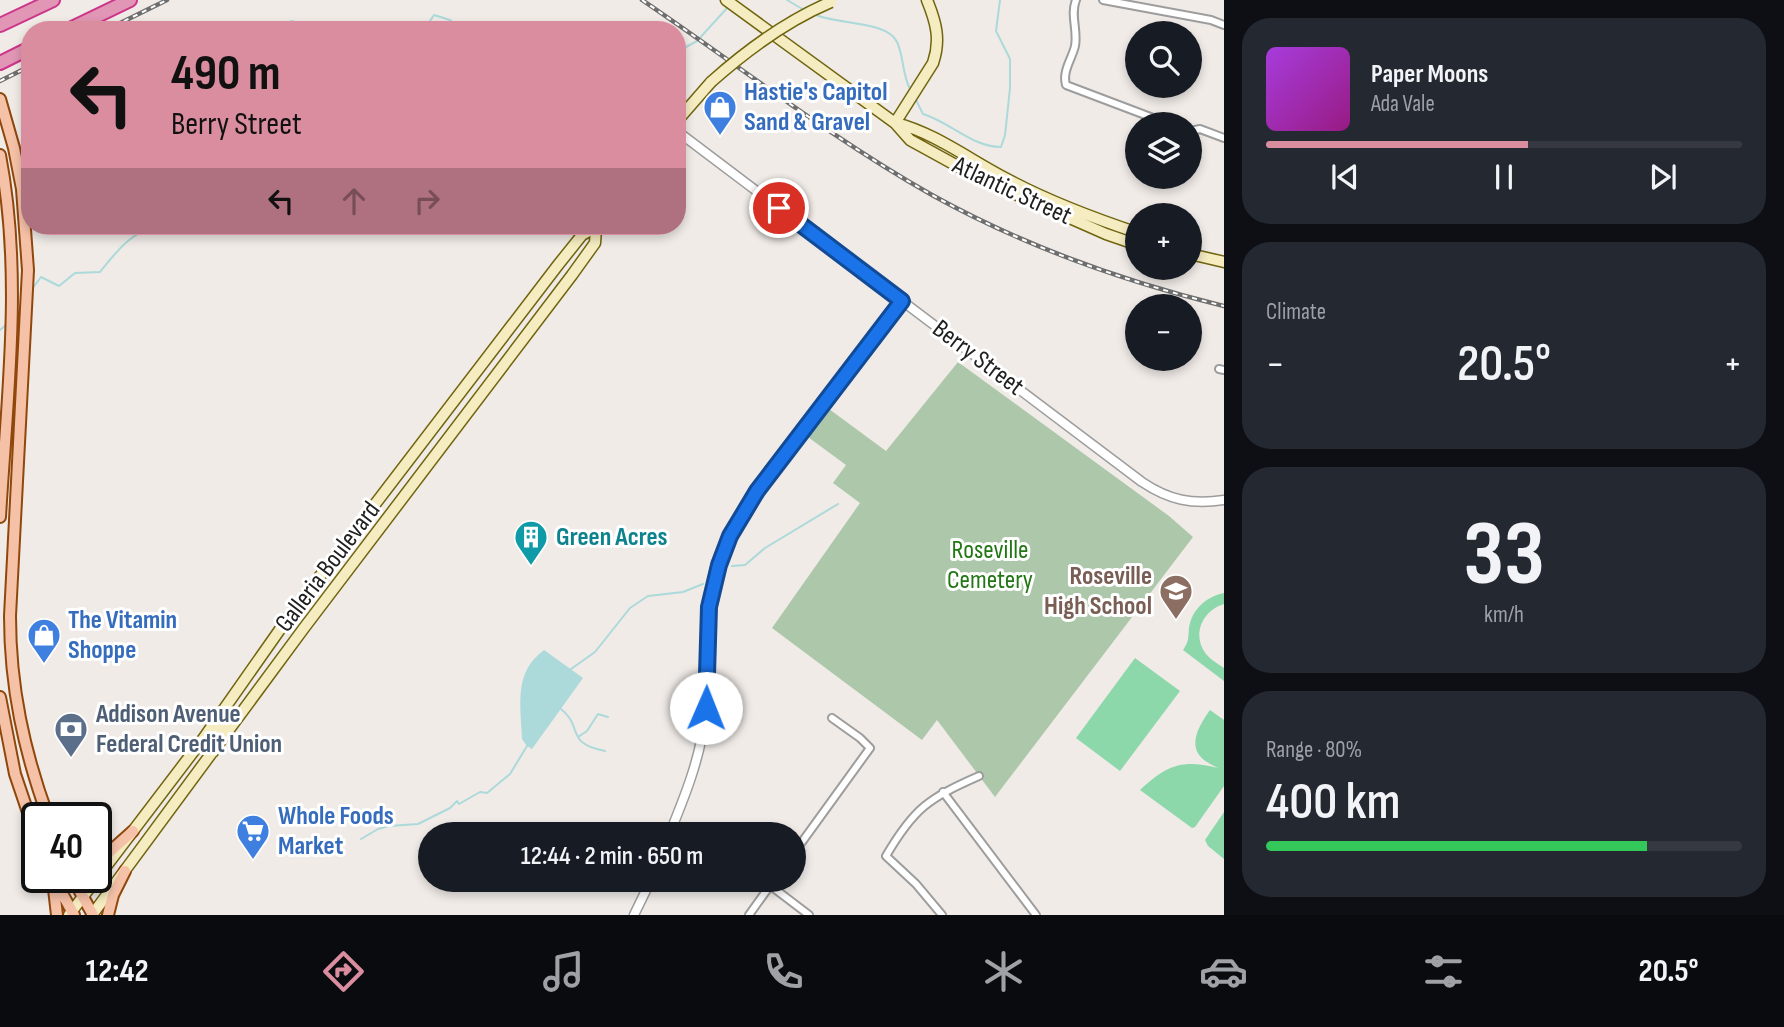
<!DOCTYPE html>
<html lang="en">
<head>
<meta charset="utf-8">
<style>
  :root { --surface:#171b24; --page:#242831; --text:#f1f3f6; --muted:#9ea1a6; --line:#363941; --accent:#db8da0 }
  body { margin:0; font-family:"Sofia Sans Condensed",sans-serif; background:var(--page); color:var(--text); height:100vh; display:flex; flex-direction:column; font-size:26px; white-space:nowrap }
  * { box-sizing:border-box; margin:0 }
  p { font-size:23px; color:var(--muted) }
  .icon { flex:none; width:38px; height:38px; fill:none; stroke:currentColor; stroke-width:2; stroke-linecap:round; stroke-linejoin:round }
  .map { position:relative; flex:1; overflow:hidden }
  .side { display:flex; flex-direction:column; gap:18px; padding:18px; background:#0d0f14; width:560px }
  .side>* { flex:none }
  .top-card { position:absolute; left:21px; top:21px; width:665px; height:214px; border-radius:28px; box-shadow:0 4px 10px #0003; background:#db8da0; color:#111; overflow:hidden }
  .controls { position:absolute; left:1125px; top:21px; display:grid; gap:14px }
  .controls a { display:grid; place-items:center; width:77px; height:77px; border-radius:50%; background:var(--surface); box-shadow:0 4px 10px #0003; font-size:35px }
  .speed { position:absolute; left:21px; top:802px; display:flex; gap:14px; font-size:35px; font-weight:700; text-align:center }
  .speed>* { display:grid; place-content:center; width:91px; height:91px; border-radius:50%; background:var(--surface); box-shadow:0 4px 10px #0003; line-height:1 }
  .speed .limit { border:4px solid #111; border-radius:10px; background:#fff; color:#111 }
  .pin { position:absolute; display:grid; place-items:center; width:60px; height:60px; color:#fff; margin:-30px; border:4px solid #fff; border-radius:50%; box-shadow:0 2px 7px #0007 }
  .me { position:absolute; width:77px; margin:-38px; rotate:1deg; stroke-linejoin:round; filter:drop-shadow(0 0 5px #0008) }
  .turn { display:flex; align-items:center; gap:24px; height:147px; padding:0 35px; font-size:32px }
  .turn .icon { width:91px; height:91px; stroke-width:2.5 }
  .turn b { display:block; font-size:49px; line-height:60px }
  .lanes { display:flex; align-items:center; height:66px; padding:0 35px; background:#0003; justify-content:center; gap:35px; direction:ltr }
  .lanes .off { opacity:.35 }
  .big { font-size:52px; font-weight:600; line-height:1.1 }
  .side .tile { flex:1; display:flex; flex-direction:column; justify-content:center; gap:10px; min-width:0; padding:0 24px; border-radius:28px; background:var(--page) }
  .side .dial { align-items:center; gap:0 }
  .dial b { font-size:91px; line-height:1 }
  .song { display:flex; align-items:center; gap:21px }
  .cover { width:84px; height:84px; border-radius:10px; background:linear-gradient(135deg,hsl(280 70% 55%),hsl(310 70% 35%)) }
  .played { height:7px; border-radius:4px; background:linear-gradient(90deg,var(--accent) 55%,var(--line) 55%) }
  .keys { display:flex; justify-content:space-around; direction:ltr }
  .heat { display:flex; justify-content:space-between; align-items:center; font-size:38px; direction:ltr }
  .charge { height:10px; border-radius:5px; background:linear-gradient(90deg,#34c759 80%,var(--line) 0) }
  .trip { position:absolute; left:418px; top:822px; width:388px; height:70px; border-radius:35px; background:var(--surface); box-shadow:0 4px 10px #0003; font-weight:600; line-height:70px; text-align:center }
  .dock { display:flex; height:112px; justify-content:space-around; align-items:center; background:#090b0e; color:var(--muted) }
  .dock .icon { width:49px; height:49px }
  .dock .active { color:var(--accent) }
  .dock b { font-size:32px; color:var(--text) }
  main { display:flex; flex:1; min-height:0 }
  .map>svg:first-child { display:block }
  .cemetery { fill:#acc7aa }
  .pitch { fill:#8cd8aa }
  .water { fill:#acd9da }
  .lines { fill:none; stroke-linecap:round; stroke-linejoin:round }
  .stream { stroke:#acd9da; stroke-width:2 }
  .minor-casing { stroke:#9d9d9d; stroke-width:10 }
  .tertiary-casing { stroke:#9d9d9d; stroke-width:11 }
  .secondary-casing { stroke:#70650e; stroke-width:13 }
  .primary-casing { stroke:#90470c; stroke-width:14 }
  .motorway-casing { stroke:#cd358b; stroke-width:16 }
  .minor { stroke:#fff; stroke-width:6 }
  .tertiary { stroke:#fff; stroke-width:8 }
  .secondary { stroke:#f5ecc1; stroke-width:10 }
  .primary { stroke:#f5c2a8; stroke-width:10 }
  .motorway { stroke:#e096b4; stroke-width:12 }
  .rail-casing { stroke:#6e6e6e; stroke-width:4.5 }
  .rail { stroke:#fff; stroke-width:2; stroke-dasharray:5; stroke-linecap:butt }
  .secondary-bridge-casing { stroke:#70650e; stroke-width:13; stroke-linecap:butt }
  .secondary-bridge { stroke:#f5ecc1; stroke-width:10 }
  .route-casing { stroke:#114b97; stroke-width:18 }
  .route { stroke:#1a73e8; stroke-width:12 }
  .labels { text-anchor:middle; dominant-baseline:central; stroke-width:6; stroke-linejoin:round; paint-order:stroke }
  .shop-label { font-size:26px; font-weight:bold; fill:#366cbe; stroke:#fff; text-anchor:start }
  .street-label { font-size:26px; fill:#202020; stroke:#fff }
  .culture-label { font-size:26px; font-weight:bold; fill:#0d838f; stroke:#fff; text-anchor:start }
  .park-label { font-size:26px; fill:#227715; stroke:#fff }
  .education-label { font-size:26px; font-weight:bold; fill:#785e54; stroke:#fff; text-anchor:end }
  .service-label { font-size:26px; font-weight:bold; fill:#4e5e75; stroke:#fff; text-anchor:start }
</style>
</head>
<body>
<main>
<div class="map">
<svg width="1224" height="915" viewBox="0 0 1224 915">
  <rect width="100%" height="100%" fill="#f0ebe7"/>
  <path class="cemetery" d="M958,362L1169,516L1193,537L995,797L937,720L922,740L772,628L860,503L833,483L846,465L808,437L829,409L886,451Z"/>
  <path class="pitch" d="M1224,593V604C1203,610 1191,635 1206,654C1211,660 1218,664 1224,668V681L1183,650C1189,641 1188,639 1189,628C1192,609 1206,597 1224,593Z
    M1135,658L1180,691L1120,771L1076,738Z
    M1210,710L1224,720V786L1195,827L1192,828L1140,790C1167,765 1182,759 1218,768C1214,766 1208,763 1204,760C1186,746 1200,724 1210,710Z
    M1224,812V859L1208,846L1205,840Z"/>
  <path class="water" d="M544,650L583,678L532,749L527,746L522,739C521,705 513,673 544,650Z"/>
  <g class="lines">
    <path class="stream" d="M787,0L804,10
      M816,15C836,24 888,21 897,42C904,57 902,74 910,89
      M279,30L291,21L300,23L311,30
      M424,30L434,15L450,20L462,30
      M677,52L697,41L728,7
      M916,100L923,114C950,122 972,147 1001,147L1005,135L1010,88V59L996,31L1000,0
      M32,289L41,277L59,286L75,273L100,272C116,252 131,232 157,226
      M0,330L7,324
      M732,566L745,565L765,548L838,504
      M571,669L595,652L630,608L648,596L683,592L703,584
      M561,709C584,727 564,743 605,751
      M578,737L587,731L598,714L608,717
      M361,839L378,829L389,826L418,824L450,808L457,801L459,804L480,792L487,793L510,774L527,746"/>
    <defs>
      <path id="minor" d="M1076,0C1070,15 1078,30 1075,46C1072,59 1062,71 1066,85L1169,124
        M1103,0L1211,20L1224,25
        M1190,131L1200,129L1224,138
        M1219,369L1224,370
        M943,792L1036,915
        M794,853L870,748L860,738L832,718
        M763,880L809,915
        M749,915L774,880
        M942,915L916,884L886,856C914,808 929,798 979,776"/>
      <path id="tertiary" d="M677,131L1142,482C1169,500 1192,505 1224,500
        M669,835C685,796 700,759 705,717C709,688 705,660 706,631C708,580 728,533 757,491L902,301
        M634,915L651,880"/>
      <path id="secondary" d="M726,0L895,123L910,140L981,179L1106,234L1138,245
        M677,121L711,82
        M895,123L933,63C941,40 936,22 927,0
        M896,123C935,133 970,160 1007,179C1048,201 1093,218 1138,233
        M1190,254L1224,262
        M213,752L210,746L211,741L230,712
        M69,915L203,739L288,618L558,265L582,235L598,226
        M92,915L304,628L572,275L595,243L596,229"/>
      <path id="primary" d="M0,99L14,148L22,189L28,270L10,616C10,687 24,751 48,817
        M0,155C23,275 7,396 0,517
        M0,697L15,774L37,839
        M96,864L133,831
        M53,877L74,915
        M72,877L93,915
        M54,889L57,915
        M108,915L113,895L125,871"/>
      <path id="motorway" d="M0,25L53,0
        M68,30L130,0
        M0,63L30,48"/>
    </defs>
    <use href="#minor" class="minor-casing"/>
    <use href="#tertiary" class="tertiary-casing"/>
    <use href="#secondary" class="secondary-casing"/>
    <use href="#primary" class="primary-casing"/>
    <use href="#motorway" class="motorway-casing"/>
    <use href="#minor" class="minor"/>
    <use href="#tertiary" class="tertiary"/>
    <use href="#secondary" class="secondary"/>
    <use href="#primary" class="primary"/>
    <use href="#motorway" class="motorway"/>
    <defs>
      <path id="rail" d="M642,0C738,65 831,138 932,195C1024,246 1122,281 1224,306
        M106,30L167,0
        M0,81L30,66"/>
    </defs>
    <use href="#rail" class="rail-casing"/>
    <use href="#rail" class="rail"/>
    <defs>
      <path id="secondary-bridge" d="M711,82C748,49 786,21 831,2"/>
    </defs>
    <use href="#secondary-bridge" class="secondary-bridge-casing"/>
    <use href="#secondary-bridge" class="secondary-bridge"/>
  </g>
  <g class="lines">
    <defs>
      <path id="route" d="M706,708L709,607L719,565L730,536L757,491L902,301L779,208"/>
    </defs>
    <use href="#route" class="route-casing"/>
    <use href="#route" class="route"/>
  </g>
  <defs>
    <symbol id="shop-pin" viewBox="-11 -11 22 30"><path d="M0 17L-7.5 6A9.5 9.5 0 1 1 7.5 6Z" fill="#3f7fe0" stroke="#fff"/><path d="M-5-2.5h2.3a2.7 3.5 0 0 1 5.4 0H5L5.5 6h-11ZM-1.5-2.5h3a1.5 2.3 0 0 0-3 0Z" fill="#fff"/></symbol>
    <symbol id="building-pin" viewBox="-11 -11 22 30"><path d="M0 17L-7.5 6A9.5 9.5 0 1 1 7.5 6Z" fill="#0f9aa8" stroke="#fff"/><path d="M-4-6H4V6H1V3H-1V6H-4ZM-2.5-4.3h1.7v1.8h-1.7ZM.8-4.3h1.7v1.8H.8ZM-2.5-1h1.7V.8h-1.7ZM.8-1h1.7V.8H.8Z" fill="#fff"/></symbol>
    <symbol id="school-pin" viewBox="-11 -11 22 30"><path d="M0 17L-7.5 6A9.5 9.5 0 1 1 7.5 6Z" fill="#8d6e63" stroke="#fff"/><path d="M0-5L7-2L0 1L-7-2ZM-4 1L0 2.5L4 1V4Q0 6-4 4Z" fill="#fff"/></symbol>
    <symbol id="bank-pin" viewBox="-11 -11 22 30"><path d="M0 17L-7.5 6A9.5 9.5 0 1 1 7.5 6Z" fill="#5c6f8a" stroke="#fff"/><path d="M-6-4H6V4H-6ZM0-2.3a2.3 2.3 0 1 0 0 4.6a2.3 2.3 0 1 0 0-4.6Z" fill="#fff"/></symbol>
    <symbol id="supermarket-pin" viewBox="-11 -11 22 30"><path d="M0 17L-7.5 6A9.5 9.5 0 1 1 7.5 6Z" fill="#3f7fe0" stroke="#fff"/><path d="M-6-5.5h2.5l.6 2H6L4.5 2H-2.5L-4.4-4H-6ZM-1.5 3.2a1.3 1.3 0 1 0 .1 0ZM3 3.2a1.3 1.3 0 1 0 .1 0Z" fill="#fff"/></symbol>
  </defs>
  <g fill-rule="evenodd">
    <use href="#shop-pin" x="701" y="88" width="38" height="52"/>
    <use href="#building-pin" x="512" y="518" width="38" height="52"/>
    <use href="#school-pin" x="1157" y="572" width="38" height="52"/>
    <use href="#shop-pin" x="25" y="616" width="38" height="52"/>
    <use href="#bank-pin" x="52" y="710" width="38" height="52"/>
    <use href="#supermarket-pin" x="234" y="812" width="38" height="52"/>
  </g>
  <g class="labels">
    <g class="shop-label">
      <text x="744" y="92">Hastie's Capitol<tspan x="744" dy="30">Sand &amp; Gravel</tspan></text>
      <text x="68" y="620">The Vitamin<tspan x="68" dy="30">Shoppe</tspan></text>
      <text x="278" y="816">Whole Foods<tspan x="278" dy="30">Market</tspan></text>
    </g>
    <g class="street-label">
      <text transform="translate(1012 191) rotate(25)">Atlantic Street</text>
      <text transform="translate(978 358) rotate(37)">Berry Street</text>
      <text transform="translate(328 567) rotate(-53)">Galleria Boulevard</text>
    </g>
    <g class="culture-label">
      <text x="556" y="537">Green Acres</text>
    </g>
    <g class="park-label">
      <text x="990" y="550">Roseville<tspan x="990" dy="30">Cemetery</tspan></text>
    </g>
    <g class="education-label">
      <text x="1152" y="576">Roseville<tspan x="1152" dy="30">High School</tspan></text>
    </g>
    <g class="service-label">
      <text x="96" y="714">Addison Avenue<tspan x="96" dy="30">Federal Credit Union</tspan></text>
    </g>
  </g>
</svg>
<div class="controls">
<a><svg class="icon" aria-label="search" viewBox="0 0 24 24"><circle cx="10" cy="10" r="6"/><path d="M15 15l6 6"/></svg></a>
<a><svg class="icon" aria-label="layers" viewBox="0 0 24 24"><path d="M12 4l9 5-9 5-9-5zM3 14l9 5 9-5"/></svg></a>
<a>+</a>
<a>−</a>
</div>
<div class="speed"><div class="limit">40</div></div>
<div class="pin" style="left:779px;top:208px;background:#d93025"><svg class="icon" aria-label="arrive" viewBox="0 0 24 24"><path d="M6 21V4h12l-3 4 3 4H6"/></svg></div>
<svg class="me" style="left:706px;top:708px" viewBox="-20 -20 40 40"><circle r="19" fill="#fff"/><path d="M0-13L10 11 0 6-10 11z" fill="#1a73e8"/></svg>
<div class="trip">12:44 · 2 min · 650 m</div>
<div class="top-card">
<div class="turn"><svg class="icon" aria-label="left" viewBox="0 0 24 24"><path d="M17 20v-9H6M10 6l-5 5 5 5"/></svg><div><b>490 m</b>Berry Street</div></div>
<div class="lanes"><svg class="icon" aria-label="left" viewBox="0 0 24 24"><path d="M17 20v-9H6M10 6l-5 5 5 5"/></svg><svg class="icon off" aria-label="ahead" viewBox="0 0 24 24"><path d="M12 20V5M6 11l6-6 6 6"/></svg><svg class="icon off" aria-label="right" viewBox="0 0 24 24"><path d="M7 20v-9h11M14 6l5 5-5 5"/></svg></div>
</div>
</div>
<section class="side">
<div class="tile">
<div class="song"><i class="cover"></i><div><b>Paper Moons</b><p>Ada Vale</p></div></div>
<div class="played"></div>
<div class="keys"><svg class="icon" aria-label="previous" viewBox="0 0 24 24"><path d="M18 5L8 12l10 7zM5 5v14"/></svg><svg class="icon" aria-label="pause" viewBox="0 0 24 24"><path d="M8 5v14M16 5v14"/></svg><svg class="icon" aria-label="next" viewBox="0 0 24 24"><path d="M6 5l10 7-10 7zM19 5v14"/></svg></div>
</div>
<div class="tile"><p>Climate</p>
<div class="heat"><a>−</a><b class="big">20.5°</b><a>+</a></div>
</div>
<div class="tile dial"><b>33</b><p>km/h</p></div>
<div class="tile"><p>Range · 80%</p><b class="big">400 km</b><div class="charge"></div></div>
</section>
</main>
<nav class="dock">
<b>12:42</b>
<svg class="icon active" aria-label="directions" viewBox="0 0 24 24"><path d="M12 3l9 9-9 9-9-9zM9 14v-3h6M13 9l2 2-2 2"/></svg>
<svg class="icon" aria-label="music" viewBox="0 0 24 24"><path d="M9 18V5l10-2v13"/><circle cx="6" cy="18" r="3"/><circle cx="16" cy="16" r="3"/></svg>
<svg class="icon" aria-label="phone" viewBox="0 0 24 24"><path d="M5 4h4l2 5-3 2q2 4 5 5l2-3 5 2v4C11 20 4 13 5 4z"/></svg>
<svg class="icon" aria-label="climate" viewBox="0 0 24 24"><path d="M12 3v18M4 7l16 10M4 17L20 7"/></svg>
<svg class="icon" aria-label="car" viewBox="0 0 24 24"><path d="M5 17H2v-5l4-1 3-4h7l3 4 3 1v5h-3M9 17h6M6 11h13"/><circle cx="7" cy="17" r="2"/><circle cx="17" cy="17" r="2"/></svg>
<svg class="icon" aria-label="filters" viewBox="0 0 24 24"><path d="M4 7h16M4 17h16"/><circle cx="9" cy="7" r="2"/><circle cx="15" cy="17" r="2"/></svg>
<b>20.5°</b>
</nav>
</body>
</html>
